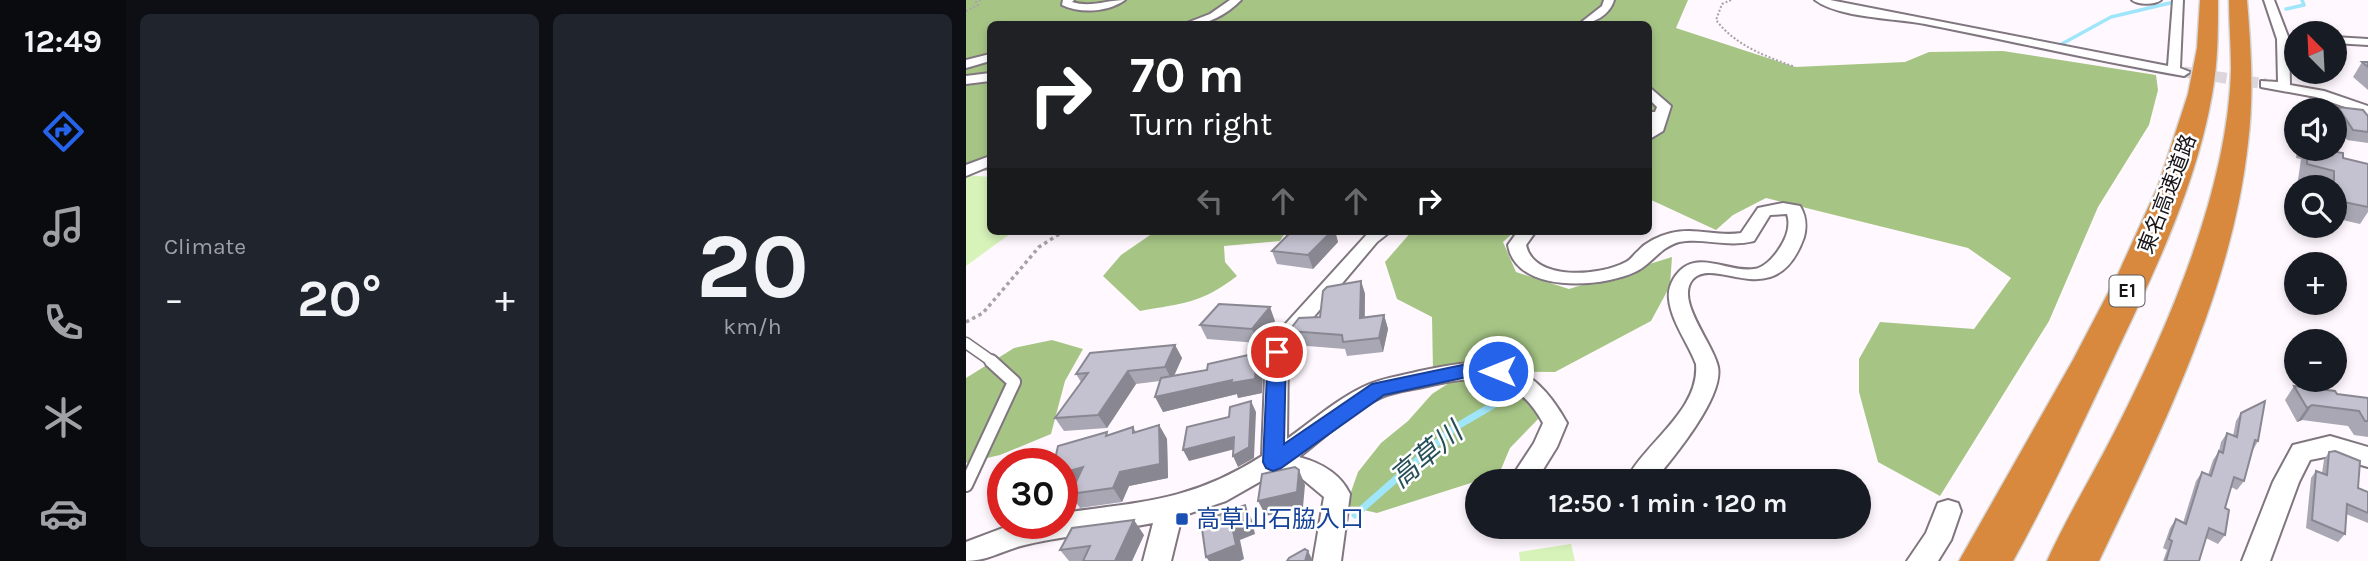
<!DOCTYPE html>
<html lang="en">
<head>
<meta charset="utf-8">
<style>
  :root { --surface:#171b24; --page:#20242c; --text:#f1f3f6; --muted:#9ea1a6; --accent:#2563eb }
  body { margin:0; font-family:Karla,"Noto Sans JP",sans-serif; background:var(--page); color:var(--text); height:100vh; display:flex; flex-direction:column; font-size:26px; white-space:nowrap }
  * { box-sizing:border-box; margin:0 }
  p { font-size:23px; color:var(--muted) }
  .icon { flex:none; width:38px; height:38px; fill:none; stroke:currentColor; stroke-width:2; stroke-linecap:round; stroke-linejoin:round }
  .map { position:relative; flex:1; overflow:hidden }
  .panel { display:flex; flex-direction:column; gap:14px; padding:14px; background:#0d0f14; width:840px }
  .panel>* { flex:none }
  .hud { position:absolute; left:21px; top:21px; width:665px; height:214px; border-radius:10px; box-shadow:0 4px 10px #0003; background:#202124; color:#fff; overflow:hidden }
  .needle { width:46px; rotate:336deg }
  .buttons { position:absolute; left:1318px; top:21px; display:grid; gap:14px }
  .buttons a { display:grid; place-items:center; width:63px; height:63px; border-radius:50%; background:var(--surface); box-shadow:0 4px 10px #0003; font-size:35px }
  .speed { position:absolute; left:21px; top:448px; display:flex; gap:14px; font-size:35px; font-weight:700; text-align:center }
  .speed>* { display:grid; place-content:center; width:91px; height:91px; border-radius:50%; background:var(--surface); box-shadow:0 4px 10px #0003; line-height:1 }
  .speed .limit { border:10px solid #d22; background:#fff; color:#111 }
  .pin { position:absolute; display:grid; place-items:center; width:60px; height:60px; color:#fff; margin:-30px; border:4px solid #fff; border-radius:50%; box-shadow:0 2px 7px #0007 }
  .me { position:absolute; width:77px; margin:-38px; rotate:270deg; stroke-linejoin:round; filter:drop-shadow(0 0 5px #0008) }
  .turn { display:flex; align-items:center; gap:24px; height:147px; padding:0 28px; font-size:32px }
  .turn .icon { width:91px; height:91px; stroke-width:2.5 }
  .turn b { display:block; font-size:49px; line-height:60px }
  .lanes { display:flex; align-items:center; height:66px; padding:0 28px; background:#0003; justify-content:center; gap:35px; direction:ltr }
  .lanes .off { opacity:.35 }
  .big { font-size:52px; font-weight:700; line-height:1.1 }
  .panel .tile { flex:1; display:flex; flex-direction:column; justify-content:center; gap:10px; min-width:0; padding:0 24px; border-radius:10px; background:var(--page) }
  .panel .dial { align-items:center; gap:0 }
  .dial b { font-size:91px; line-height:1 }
  .heat { display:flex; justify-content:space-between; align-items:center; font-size:38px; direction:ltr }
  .panel .tiles { flex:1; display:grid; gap:14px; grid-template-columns:repeat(2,1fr) }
  .trip { position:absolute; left:499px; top:469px; width:406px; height:70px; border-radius:35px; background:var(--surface); box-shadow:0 4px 10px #0003; font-weight:700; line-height:70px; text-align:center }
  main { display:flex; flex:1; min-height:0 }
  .dock { display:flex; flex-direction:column; width:126px; justify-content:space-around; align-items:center; background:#090b0e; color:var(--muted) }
  .dock .icon { width:49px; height:49px }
  .dock .current { color:var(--accent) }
  .dock b { font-size:32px; color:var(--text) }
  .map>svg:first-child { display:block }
  .green { fill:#d7f3ba }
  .forest { fill:#a6c585 }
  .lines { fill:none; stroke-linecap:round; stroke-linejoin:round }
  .stream-far1 { stroke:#a0e6fb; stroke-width:3.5 }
  .stream { stroke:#a0e6fb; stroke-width:7 }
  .street-tunnel { stroke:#dcd6dc; stroke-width:11; stroke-dasharray:11 5; stroke-linecap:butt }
  .lane-far1-casing { stroke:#80767f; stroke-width:13 }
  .lane-casing { stroke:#80767f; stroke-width:16 }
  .street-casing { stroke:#80767f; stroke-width:4 }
  .highway-casing { stroke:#d5d5d5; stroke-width:3 }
  .path-far1 { stroke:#a8a2a7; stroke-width:2; stroke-dasharray:2 2; stroke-linecap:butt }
  .path { stroke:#a8a2a7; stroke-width:3.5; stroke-dasharray:3.5 3.5; stroke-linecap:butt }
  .lane-far1 { stroke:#fff; stroke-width:10 }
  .lane { stroke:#fff; stroke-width:12 }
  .street { fill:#fff; fill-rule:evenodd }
  .highway { fill:#d8893e; fill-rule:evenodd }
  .wall { fill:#a9a7b3 }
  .shaded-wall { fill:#898892 }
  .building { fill:#c4c2d0; stroke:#898892; stroke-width:2 }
  .route { fill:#2563eb; stroke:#184099; stroke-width:2 }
  .transit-dot { fill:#1a4fb4; stroke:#fff; stroke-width:2.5 }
  .labels { text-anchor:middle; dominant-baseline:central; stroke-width:5; stroke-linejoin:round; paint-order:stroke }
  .shield { fill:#fff; stroke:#5d5a5d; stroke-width:2 }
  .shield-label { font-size:19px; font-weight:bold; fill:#181418 }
  .street-label { font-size:21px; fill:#181418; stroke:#fff }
  .near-transit-label { font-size:24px; fill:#164399; stroke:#fff; text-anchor:start }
  .near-water-label { font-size:28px; font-style:italic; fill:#264f5a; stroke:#fff }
</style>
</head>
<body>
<main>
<nav class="dock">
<b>12:49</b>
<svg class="icon current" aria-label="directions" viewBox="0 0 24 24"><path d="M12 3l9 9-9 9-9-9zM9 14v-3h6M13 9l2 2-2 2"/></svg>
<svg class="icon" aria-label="music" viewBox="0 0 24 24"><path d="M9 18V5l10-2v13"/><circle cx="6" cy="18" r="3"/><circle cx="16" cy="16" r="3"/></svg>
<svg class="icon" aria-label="phone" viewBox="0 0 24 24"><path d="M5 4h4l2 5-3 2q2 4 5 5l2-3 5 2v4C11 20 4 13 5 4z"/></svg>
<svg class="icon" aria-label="climate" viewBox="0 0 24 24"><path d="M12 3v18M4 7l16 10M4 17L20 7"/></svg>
<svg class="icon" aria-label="car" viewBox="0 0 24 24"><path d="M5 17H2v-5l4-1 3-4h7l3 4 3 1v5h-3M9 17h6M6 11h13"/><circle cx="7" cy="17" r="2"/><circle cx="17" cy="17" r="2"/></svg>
</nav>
<section class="panel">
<div class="tiles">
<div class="tile"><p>Climate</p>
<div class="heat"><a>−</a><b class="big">20°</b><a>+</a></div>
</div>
<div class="tile dial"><b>20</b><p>km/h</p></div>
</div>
</section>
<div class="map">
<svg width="1402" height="561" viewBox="0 0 1402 561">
  <rect width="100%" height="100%" fill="#fff8fe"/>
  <path class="green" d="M0,175L24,177V231H48L0,266Z
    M605,544L609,561H554L553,552Z"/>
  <path class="forest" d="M0,0H722L710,28L829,67L939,62L963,52L1037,51L1190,75L1192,90L1183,125L1132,207L1083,321L974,496L912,462L893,392V359L914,322L1008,329L1045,278L1002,248L800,198L767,215L750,230L683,199L682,24H24V171L0,169Z
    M190,231H320L314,241L258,246L259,262L271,276C234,304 218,303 174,311L137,276L155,255Z
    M446,231H549L537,242L550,272L603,289L706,257L704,286L685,321L589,372L467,371L466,317L431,299L419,262Z
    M86,340L117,349L99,381L85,434L34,455L0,463V378L48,348Z
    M523,374L564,394L575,416L544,448L533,474L411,513L380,506L392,472L415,443L442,421L466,394L483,383Z"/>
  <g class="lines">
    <path class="stream-far1" d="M1320,9L1338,5L1336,0
      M1092,46L1145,17L1204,3"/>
    <path class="stream" d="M389,515L488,428L536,400"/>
    <path class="street-tunnel" d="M1218,72L1300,84"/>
    <defs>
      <path id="lane-far1" d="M0,343L27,362"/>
      <path id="lane" d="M0,485L48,382L25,361"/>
      <path id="street" d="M97,0H108L106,2C124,8 141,0 159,0C142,12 115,14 96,5Z
        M264,0H275C259,16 240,26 218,24L244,14Z
        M638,0H648C644,15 627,24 613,24L636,6Z
        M849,0H864L1202,66L1207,0H1217L1214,68L1224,72L1218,76C1131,61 1045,41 959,24C928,18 873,18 849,0Z
        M1166,0H1195C1189,5 1172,5 1166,0Z
        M1298,0H1308L1323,39L1324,85L1358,91L1402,106V115L1350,97L1295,87V81L1312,82L1311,39Z
        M1368,37L1402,39V45L1368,43Z
        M24,54V61L0,68V60Z
        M24,73V81L0,84V76Z
        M682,86L705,106L697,131L682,140L686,120H682V112H689L691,107L682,98Z
        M24,156V166L0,176V165Z
        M817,203L834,206C840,216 841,225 838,237C810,316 750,255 727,279C708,300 748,344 752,367C758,397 707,458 688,481H660C678,443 734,411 730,364C722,343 705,321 703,299C702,291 704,285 708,278C728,246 761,273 788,269C798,268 808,257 813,249C820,239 825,226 821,214L804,215L788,241C760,248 738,237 713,242C694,247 685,265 669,272C635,288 550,294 542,245L552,231H570L560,245C568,282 634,276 660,262C666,259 667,255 672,251C680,242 693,236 705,233C729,227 752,237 775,233L792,208Z
        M404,231H425L411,242L329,339L322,352L321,439C345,422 370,400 397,387C415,378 435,376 454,371C524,356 563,355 601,423L591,447L570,481H543L568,443L577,423C548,370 510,375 457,387C443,390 429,391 416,397C386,411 359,437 333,457C355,463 374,473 384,494L375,561H347L358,497L334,477L311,472L260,501L216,516L205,561H177L187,523C146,531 104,535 63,544C41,548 23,561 0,561V542L50,523H96V513C175,502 226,501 296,456L300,352L314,330Z
        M1364,436L1402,447V467L1364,456L1344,460L1333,482L1304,561H1276L1307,482L1327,445Z
        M982,500L992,503L995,511L985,540L972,561H941L960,533L972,503Z"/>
      <path id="highway" d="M1234,0H1252C1252,32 1252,63 1246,95C1229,192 1183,283 1141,372C1111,435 1081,500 1047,561H993L1107,360L1152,274L1192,186L1222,94L1231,48Z
        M1263,0H1281C1285,48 1288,95 1282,143C1266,290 1196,429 1133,561H1081C1101,517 1126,476 1148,433C1202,328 1262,189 1265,69C1265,46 1263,23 1263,0Z"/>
    </defs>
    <use href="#lane-far1" class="lane-far1-casing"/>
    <use href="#lane" class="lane-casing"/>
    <use href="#street" class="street-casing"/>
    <use href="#highway" class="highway-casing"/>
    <path class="path-far1" d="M765,0L756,4L750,20C770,46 799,56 829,67
      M0,11L12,5L10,2L15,0"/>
    <path class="path" d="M0,322L17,313L73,247L98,231"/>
    <use href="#lane-far1" class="lane-far1"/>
    <use href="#lane" class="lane"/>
    <use href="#street" class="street"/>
    <use href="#highway" class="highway"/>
  </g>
  <path class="wall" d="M1396,62H1402V90L1387,77Z
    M1372,107L1402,116V143L1381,140L1368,119V113Z
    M1331,149H1368L1370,152L1377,158L1402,164V212L1394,224L1368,218V187H1359V186L1332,180L1335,159L1330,158Z
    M326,231H369L372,242L347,269L311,264L306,251Z
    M395,281L399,294V317L418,315L422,329L417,352L381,356L379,349L329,345L323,331L354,317Z
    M309,321L292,343L241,339L234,325Z
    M209,345L216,358L208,376L241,370L291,353L297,368L296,393L272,398L271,394L197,412L194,381L170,384L141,428L98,431L89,418L115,382L110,374Z
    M1328,386L1371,394L1402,398V437L1388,435L1382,426L1336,420L1331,422L1319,400Z
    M1275,413L1292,441L1287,450L1278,481L1271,490L1265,487L1259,508V535L1252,544L1240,538L1233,561H1197L1201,550L1197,548L1204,528L1210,519L1217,523L1230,481L1236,472L1242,475L1247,460L1253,451L1255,442L1261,433L1267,436L1270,421Z
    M193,425L201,439L202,478L163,486L156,502L114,508L104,494L107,487L143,435L167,427L170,432Z
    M1363,452L1392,488L1402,492V523L1380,514L1379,534L1372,542L1340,528L1345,478L1350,471L1356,473L1358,460Z
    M178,535L166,561H103L94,550Z"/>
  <path class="shaded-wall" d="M366,231H369L372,242L347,269L342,255Z
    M395,281L399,294L398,332L394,318Z
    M304,307L309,321L292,343L286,329Z
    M418,315L422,329L417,352L413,338Z
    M209,345L216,358L206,380L199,367Z
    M291,353L297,368L296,393L272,398L271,394L197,412L189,397Z
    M162,371L170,384L141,428L132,415Z
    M285,401L290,412L288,458L272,467L267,456Z
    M1346,405L1336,420L1331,422L1341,408Z
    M193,425L201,439L202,478L163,486L156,502L147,488L154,472Z
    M268,437L273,448L223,461L217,450Z
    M117,467L127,481L96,490V473Z
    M333,470L339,485L337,507L300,516L292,501Z
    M279,505L286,520L289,534L274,540L278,559L274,561H243L240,557L266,526Z
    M168,520L178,535L166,561H149Z
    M342,551L347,561H339Z"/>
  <path class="building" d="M1396,62H1402V67Z
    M1372,107L1397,110L1402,116V132L1387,130Z
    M1368,135L1370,136V152L1377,153V158L1402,164V207L1368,200V171L1341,164L1342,149H1368Z
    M326,231H366L342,255L306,251Z
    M395,281L394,318L418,315L413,338L377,342L376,335L323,331L333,318L354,317L357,291L361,287Z
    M253,304L304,307L286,329L234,325Z
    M209,345L199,367L162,371L132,415L89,418L122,373L110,374L124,353Z
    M291,353L289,379L265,383L266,380L189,397L195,378L241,370L242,364Z
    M1328,386L1369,391L1371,394L1402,398V421H1399L1393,411L1346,405L1341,408Z
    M285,401L283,447L267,456L268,437L217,450L221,427L263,417L264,407Z
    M1299,401L1292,441L1289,440L1278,481L1268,477L1259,508L1263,510L1259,535L1243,528L1233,561H1200L1206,541L1203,539L1210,519L1220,524L1236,472L1245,476L1253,451L1257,453L1261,433L1271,437L1275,413Z
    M193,425L194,464L154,472L147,488L104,494L117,467L96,473V464H88L92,446L141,432L140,436L167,427V433Z
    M1369,451L1394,461L1392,488L1402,492V513L1381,504L1379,534L1346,520L1350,471L1361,475L1363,452Z
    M329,467L333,470L331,492L292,501L296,474Z
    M279,505L282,519L266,526L270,545L240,557L235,522Z
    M168,520L149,561H117L124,546L94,550L106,528Z
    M339,549L342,551L339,561H321L323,558Z"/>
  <path class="route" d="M311,346L320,352L318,444L406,384L501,364L539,366L542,371L539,376L501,377L418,395L315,468L307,471L300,468L297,462L302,352Z"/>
  <rect class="transit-dot" x="209" y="512" width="14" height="14" rx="3.5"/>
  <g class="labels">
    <rect class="shield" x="1143.5" y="275.5" width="35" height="31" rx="5"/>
    <g class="shield-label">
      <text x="1161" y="291">E1</text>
    </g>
    <g class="street-label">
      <text transform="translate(1201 194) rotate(-69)">東名高速道路</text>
    </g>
    <g class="near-transit-label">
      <text x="230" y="519">高草山石脇入口</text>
    </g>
    <g class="near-water-label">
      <text transform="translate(460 455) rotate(-40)">高草川</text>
    </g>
  </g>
</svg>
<div class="buttons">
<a><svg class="needle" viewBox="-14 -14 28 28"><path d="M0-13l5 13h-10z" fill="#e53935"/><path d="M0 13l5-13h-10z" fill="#9ea1a6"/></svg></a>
<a><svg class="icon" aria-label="sound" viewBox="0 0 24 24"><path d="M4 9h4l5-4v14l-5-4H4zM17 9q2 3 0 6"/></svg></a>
<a><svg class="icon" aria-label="search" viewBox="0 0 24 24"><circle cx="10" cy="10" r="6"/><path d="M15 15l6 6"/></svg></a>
<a>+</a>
<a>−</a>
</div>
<div class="speed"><div class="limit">30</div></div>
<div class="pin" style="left:311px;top:352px;background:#d93025"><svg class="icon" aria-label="arrive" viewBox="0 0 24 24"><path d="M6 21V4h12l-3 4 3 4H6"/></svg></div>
<svg class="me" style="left:532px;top:371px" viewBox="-20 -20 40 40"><circle r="17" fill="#2563eb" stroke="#fff" stroke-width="3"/><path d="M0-11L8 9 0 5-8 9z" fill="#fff"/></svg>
<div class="trip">12:50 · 1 min · 120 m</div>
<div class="hud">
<div class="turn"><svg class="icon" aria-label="right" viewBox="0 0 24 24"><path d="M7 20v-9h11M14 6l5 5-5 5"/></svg><div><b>70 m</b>Turn right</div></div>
<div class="lanes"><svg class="icon off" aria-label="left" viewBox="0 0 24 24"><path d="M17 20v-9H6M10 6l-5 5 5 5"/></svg><svg class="icon off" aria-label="ahead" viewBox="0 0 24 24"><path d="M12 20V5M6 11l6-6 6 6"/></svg><svg class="icon off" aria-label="ahead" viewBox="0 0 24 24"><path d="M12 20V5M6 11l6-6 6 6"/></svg><svg class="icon" aria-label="right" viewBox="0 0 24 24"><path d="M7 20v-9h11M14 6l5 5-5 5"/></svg></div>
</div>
</div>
</main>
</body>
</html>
